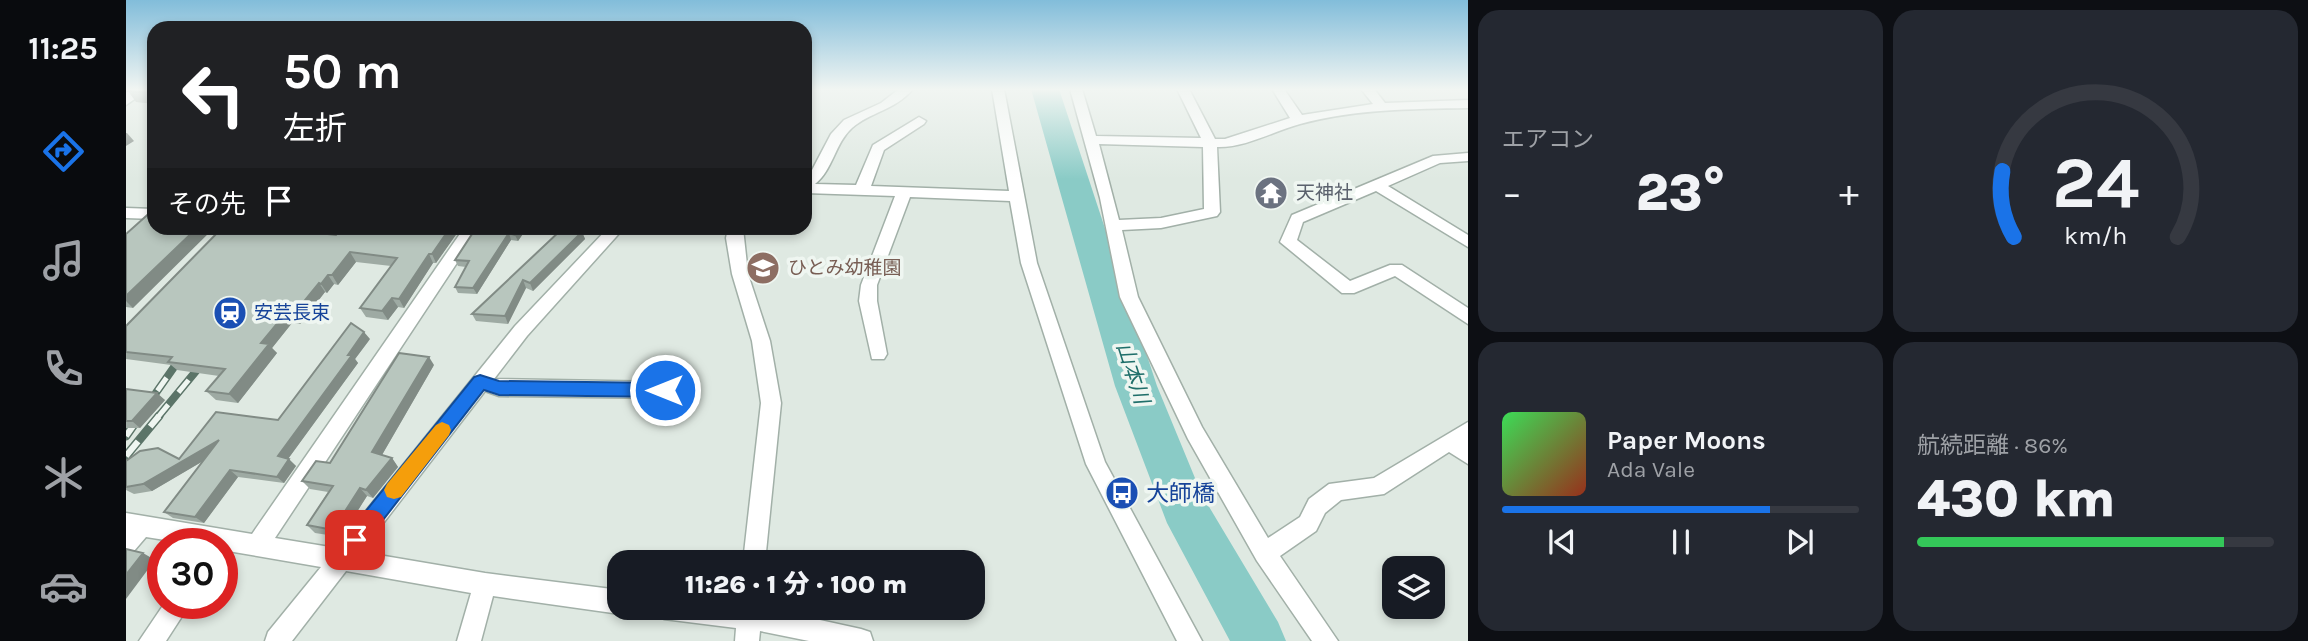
<!DOCTYPE html>
<html lang="ja">
<head>
<meta charset="utf-8">
<style>
  :root { --surface:#171b24; --page:#242831; --text:#f1f3f6; --muted:#9ea1a6; --line:#363941; --accent:#1a73e8 }
  body { margin:0; font-family:Karla,"Noto Sans JP",sans-serif; background:var(--page); color:var(--text); height:100vh; display:flex; flex-direction:column; font-size:26px; white-space:nowrap }
  * { box-sizing:border-box; margin:0 }
  p { font-size:23px; color:var(--muted) }
  .icon { flex:none; width:38px; height:38px; fill:none; stroke:currentColor; stroke-width:2; stroke-linecap:round; stroke-linejoin:round }
  .map { position:relative; flex:1; overflow:hidden }
  .sheet { display:flex; flex-direction:column; gap:10px; padding:10px; background:#0d0f14; width:840px }
  .sheet>* { flex:none }
  .hud { position:absolute; left:21px; top:21px; width:665px; height:214px; border-radius:21px; box-shadow:0 4px 10px #0003; background:#202124; color:#fff; overflow:hidden }
  .buttons { position:absolute; left:1256px; top:556px; display:grid; gap:14px }
  .buttons a { display:grid; place-items:center; width:63px; height:63px; border-radius:14px; background:var(--surface); box-shadow:0 4px 10px #0003; font-size:35px }
  .speed { position:absolute; left:21px; top:528px; display:flex; gap:14px; font-size:35px; font-weight:700; text-align:center }
  .speed>* { display:grid; place-content:center; width:91px; height:91px; border-radius:50%; background:var(--surface); box-shadow:0 4px 10px #0003; line-height:1 }
  .speed .limit { border:10px solid #d22; background:#fff; color:#111 }
  .pin { position:absolute; display:grid; place-items:center; width:60px; height:60px; color:#fff; margin:-30px; border-radius:14px; box-shadow:0 4px 10px #0006 }
  .me { position:absolute; width:77px; margin:-38px; rotate:270deg; stroke-linejoin:round; filter:drop-shadow(0 0 5px #0008) }
  .turn { display:flex; align-items:center; gap:24px; height:147px; padding:0 21px; font-size:32px }
  .turn .icon { width:91px; height:91px; stroke-width:2.5 }
  .turn b { display:block; font-size:49px; line-height:60px }
  .then { display:flex; align-items:center; height:66px; padding:0 21px; background:#0003; gap:14px; font-size:26px }
  .big { font-size:52px; font-weight:800; line-height:1.1 }
  .sheet .card { flex:1; display:flex; flex-direction:column; justify-content:center; gap:10px; min-width:0; padding:0 24px; border-radius:21px; background:var(--page) }
  .sheet .dial { align-items:center; gap:0 }
  .dial svg { height:182px; overflow:visible; fill:none; stroke:var(--line); stroke-width:7; stroke-linecap:round; text-anchor:middle }
  .dial text { fill:var(--text); stroke:none }
  .song { display:flex; align-items:center; gap:21px }
  .cover { width:84px; height:84px; border-radius:10px; background:linear-gradient(135deg,hsl(130 70% 55%),hsl(10 70% 35%)) }
  .played { height:7px; border-radius:4px; background:linear-gradient(90deg,var(--accent) 75%,var(--line) 75%) }
  .keys { display:flex; justify-content:space-around; direction:ltr }
  .heat { display:flex; justify-content:space-between; align-items:center; font-size:38px; direction:ltr }
  .charge { height:10px; border-radius:5px; background:linear-gradient(90deg,#34c759 86%,var(--line) 0) }
  .sheet .tiles { flex:1; display:grid; gap:10px; grid-template-columns:repeat(2,1fr) }
  .trip { position:absolute; left:481px; top:550px; width:378px; height:70px; border-radius:21px; background:var(--surface); box-shadow:0 4px 10px #0003; font-weight:800; line-height:70px; text-align:center }
  main { display:flex; flex:1; min-height:0 }
  .tabs { display:flex; flex-direction:column; width:126px; justify-content:space-around; align-items:center; background:#090b0e; color:var(--muted) }
  .tabs .icon { width:49px; height:49px }
  .tabs .current { color:var(--accent) }
  .tabs b { font-size:32px; color:var(--text) }
  .map>svg:first-child { display:block }
  .lines { fill:none; stroke-linecap:round; stroke-linejoin:round }
  .river { fill:#8acbc6; fill-rule:evenodd }
  .street-casing { stroke:#a2b0a8; stroke-width:3 }
  .secondary-casing { stroke:#9fb4a8; stroke-width:3 }
  .street { fill:#fff; fill-rule:evenodd }
  .secondary { fill:#fff; fill-rule:evenodd }
  .rail-far1-casing { stroke:#5b7468; stroke-width:8 }
  .rail-casing { stroke:#5b7468; stroke-width:9 }
  .rail-far1 { stroke:#eff6f1; stroke-width:5; stroke-dasharray:16; stroke-linecap:butt }
  .rail { stroke:#eff6f1; stroke-width:6; stroke-dasharray:19; stroke-linecap:butt }
  .wall { fill:#9eaaa3 }
  .shaded-wall { fill:#818b85 }
  .building { fill:#b8c6be; stroke:#818b85; stroke-width:2 }
  .route { fill:#1a73e8; stroke:#114b97; stroke-width:2 }
  .slow { fill:#f59e0b }
  .labels { text-anchor:middle; dominant-baseline:central; stroke-width:7; stroke-linejoin:round; paint-order:stroke }
  .worship-label { font-size:19px; fill:#5b616d; stroke:#eff6f1; text-anchor:start }
  .education-label { font-size:19px; fill:#785e54; stroke:#eff6f1; text-anchor:start }
  .transit-label { font-size:19px; fill:#164399; stroke:#eff6f1; text-anchor:start }
  .water-label { font-size:21px; font-style:italic; fill:#206f6a; stroke:#eff6f1 }
  .near-transit-label { font-size:23px; fill:#164399; stroke:#eff6f1; text-anchor:start }
</style>
</head>
<body>
<main>
<nav class="tabs">
<b>11:25</b>
<svg class="icon current" aria-label="directions" viewBox="0 0 24 24"><path d="M12 3l9 9-9 9-9-9zM9 14v-3h6M13 9l2 2-2 2"/></svg>
<svg class="icon" aria-label="music" viewBox="0 0 24 24"><path d="M9 18V5l10-2v13"/><circle cx="6" cy="18" r="3"/><circle cx="16" cy="16" r="3"/></svg>
<svg class="icon" aria-label="phone" viewBox="0 0 24 24"><path d="M5 4h4l2 5-3 2q2 4 5 5l2-3 5 2v4C11 20 4 13 5 4z"/></svg>
<svg class="icon" aria-label="climate" viewBox="0 0 24 24"><path d="M12 3v18M4 7l16 10M4 17L20 7"/></svg>
<svg class="icon" aria-label="car" viewBox="0 0 24 24"><path d="M5 17H2v-5l4-1 3-4h7l3 4 3 1v5h-3M9 17h6M6 11h13"/><circle cx="7" cy="17" r="2"/><circle cx="17" cy="17" r="2"/></svg>
</nav>
<div class="map">
<svg width="1342" height="641" viewBox="0 0 1342 641">
  <rect width="100%" height="100%" fill="#dfe9e2"/>
  <g class="lines">
    <path class="river" d="M905,89H933L1031,386L1076,495L1152,622L1160,641H1104L1041,523L989,386Z"/>
    <defs>
      <path id="street" d="M773,89H787C768,111 744,112 726,128C709,143 707,170 689,184L730,185L747,145L793,117L800,121L798,124L758,150L745,186L883,191L866,89H878L911,263L979,462L1076,641H1051L960,464L895,263L884,201L784,197L751,285V301L761,354L758,359H746L733,301L735,285L769,196L679,193V177L685,172L705,134L718,120L755,103Z
        M944,89H956L970,136L1075,138L1051,89H1063L1089,139H1099L1164,118L1146,89H1158L1176,115L1247,104L1235,89H1248L1259,103L1342,100V108C1286,109 1229,109 1174,124C1148,131 1119,148 1091,147L1094,212L1091,216L1035,228L996,230L1012,297L1076,427L1142,538L1174,517L1183,499L1203,484L1248,478L1342,422V464L1323,452L1258,494L1215,500L1199,513L1190,531L1154,556L1212,641H1186L1131,561L1062,439L994,297L974,198ZM973,144L1077,147L1078,209L1035,218L993,220Z
        M1342,153V161L1314,163L1262,186L1342,235V247L1250,191L1177,222L1171,240L1224,281L1264,265H1276L1342,308V324L1269,276L1228,293H1216L1154,242L1166,215L1307,156Z
        M0,208L28,209V219L0,218Z
        M338,228H354L149,538L210,548L389,326L482,228H498L401,336L368,379L539,382L546,385L548,390L546,395L539,398L373,396L359,391L235,552L359,573L494,590V607H503L502,610L494,614L367,596L355,641H331L345,593L220,571L166,641H139L142,632L195,567L96,550V544H64L20,537L8,551L0,555V513L126,534Z
        M602,228H617L622,274L644,341L655,403L639,562H617L635,403L626,341L606,274L600,238Z
        M38,604H64L40,641H13Z
        M526,607H635L735,629L744,632L747,641H683L634,631L633,641H609L610,628L538,619L530,615Z"/>
      <path id="secondary" d="M5,89H23L0,105V93Z"/>
    </defs>
    <use href="#street" class="street-casing"/>
    <use href="#secondary" class="secondary-casing"/>
    <use href="#street" class="street"/>
    <use href="#secondary" class="secondary"/>
    <defs>
      <path id="rail-far1" d="M13,417L60,350
        M32,417L80,359"/>
      <path id="rail" d="M0,436L14,416
        M0,456L33,416"/>
    </defs>
    <use href="#rail-far1" class="rail-far1-casing"/>
    <use href="#rail" class="rail-casing"/>
    <use href="#rail-far1" class="rail-far1"/>
    <use href="#rail" class="rail"/>
  </g>
  <path class="wall" d="M28,89V104L10,102L2,91Z
    M180,228L177,231L210,235L334,229L310,263H307L278,308L272,307L262,320L240,317L234,308L265,266L230,262L212,285L208,284L201,293L199,292L174,324L166,323L146,348L151,353L112,403L90,400L80,391L93,376L51,370L45,365L0,359V326Z
    M350,228H401L392,241L385,240L351,294L332,293L329,287L340,267L332,266L329,260Z
    M456,232L459,239L407,291L400,288L382,324L350,321L346,314Z
    M0,234L7,308L0,307Z
    M244,339L229,359L232,363L162,459L170,466L158,483L112,477L78,523L47,518L38,512L77,461L26,491L8,494L0,490V461L53,459L152,420Z
    M308,365L256,455L266,458L272,467L247,498L241,496L215,537L189,533L181,525L202,492L184,489L176,481L204,463Z
    M0,389L39,400L14,428H0Z"/>
  <path class="shaded-wall" d="M0,133H1L8,141L0,146Z
    M71,228H88L7,308L0,301V296Z
    M166,228H180L170,239L164,230Z
    M324,228H334V229L310,263L306,254Z
    M394,228H401L392,241L389,235Z
    M456,232L459,239L407,291L404,283Z
    M383,233L385,240L351,294L347,288Z
    M224,252L230,262L212,285L206,275Z
    M303,254L307,263L278,308L273,299Z
    M202,275L208,284L201,293L195,284Z
    M397,280L400,288L382,324L379,316Z
    M193,283L199,292L174,324L167,315Z
    M266,298L272,307L262,320L256,311Z
    M159,314L166,323L146,348L151,353L112,403L103,394L135,343Z
    M238,332L244,339L229,359L232,363L159,463L152,456Z
    M303,357L308,365L253,460L246,452Z
    M31,393L39,400L14,428L6,421Z
    M93,440L101,447L26,491L17,484Z
    M266,458L272,467L247,498L240,490Z
    M163,459L170,466L158,483L151,477Z
    M104,470L112,477L78,523L69,517Z
    M234,488L241,496L215,537L207,530Z
    M17,553L29,560L0,599V575Z"/>
  <path class="building" d="M4,89H28V93L2,91Z
    M28,209V228H71L0,296V234Z
    M96,228H166L164,230L210,235L215,228H324L306,254H303L273,299L266,298L256,311L234,308L271,258L224,252L206,275H202L195,284L193,283L167,315L159,314L135,343L143,344L103,394L80,391L99,369L42,362L46,357L0,352V326Z
    M350,228H394L389,235L383,233L347,288L329,287L343,261L329,260Z
    M437,228L456,232L404,283L397,280L379,316L346,314Z
    M225,323L238,332L222,355H226L152,456L163,459L151,477L104,470L69,517L38,512L93,440L17,484L0,487V461L14,451L32,448L53,459L90,412L152,420Z
    M273,353L303,357L246,452L266,458L240,490L234,488L207,530L181,525L207,486L176,481L190,461L204,463Z
    M0,389L31,393L6,421H0Z
    M0,549L17,553L0,575Z"/>
  <linearGradient id="sky" x2="0" y2="1"><stop stop-color="#82bdda"/><stop offset="0.5" stop-color="#f1f5f2"/><stop offset="1" stop-color="#f1f5f2" stop-opacity="0"/></linearGradient>
  <rect width="1342" height="179" fill="url(#sky)"/>
  <path class="route" d="M354,375L373,381L539,383L545,385L548,390L545,395L539,397L373,395L358,390L236,547L229,549L222,547L219,540L222,533L348,377Z"/>
  <path class="slow" d="M316,422L323,425L325,430L323,435L275,497L268,499L261,497L258,490L261,484L310,425Z"/>
  <defs>
    <symbol id="temple-disc" viewBox="-11 -11 22 22"><circle r="9.5" fill="#6b7280" stroke="#eff6f1"/><path d="M0-6L5-2H3V0L6.5 2.5H4V6H1.5V3h-3V6H-4V2.5H-6.5L-3 0V-2H-5Z" fill="#fff"/></symbol>
    <symbol id="school-disc" viewBox="-11 -11 22 22"><circle r="9.5" fill="#8d6e63" stroke="#eff6f1"/><path d="M0-5L7-2L0 1L-7-2ZM-4 1L0 2.5L4 1V4Q0 6-4 4Z" fill="#fff"/></symbol>
    <symbol id="station-disc" viewBox="-11 -11 22 22"><circle r="9.5" fill="#1a4fb4" stroke="#eff6f1"/><path d="M-3-6H3Q5-6 5-4V2Q5 4 3 4L4.5 6H3L1.5 4h-3L-3 6H-4.5L-3 4Q-5 4-5 2V-4Q-5-6-3-6ZM-3.5-4v3h7v-3ZM-3.5 1v1.5H-2V1ZM2 1v1.5H3.5V1Z" fill="#fff"/></symbol>
    <symbol id="bus-disc" viewBox="-11 -11 22 22"><circle r="9.5" fill="#1a4fb4" stroke="#eff6f1"/><path d="M-5-6H5V4H4V6H2V4H-2V6H-4V4H-5ZM-3.5-4V0h7V-4ZM-3.5 1.2v1.5H-2V1.2ZM2 1.2v1.5H3.5V1.2Z" fill="#fff"/></symbol>
  </defs>
  <g fill-rule="evenodd">
    <use href="#temple-disc" x="1126" y="174" width="38" height="38"/>
    <use href="#school-disc" x="618" y="249" width="38" height="38"/>
    <use href="#station-disc" x="85" y="294" width="38" height="38"/>
    <use href="#bus-disc" x="977" y="474" width="38" height="38"/>
  </g>
  <g class="labels">
    <g class="worship-label">
      <text x="1170" y="193">天神社</text>
    </g>
    <g class="education-label">
      <text x="662" y="268">ひとみ幼稚園</text>
    </g>
    <g class="transit-label">
      <text x="128" y="313">安芸長束</text>
    </g>
    <g class="water-label">
      <text transform="translate(1007 373) rotate(72)">山本川</text>
    </g>
    <g class="near-transit-label">
      <text x="1020" y="493">大師橋</text>
    </g>
  </g>
</svg>
<div class="buttons">
<a><svg class="icon" aria-label="layers" viewBox="0 0 24 24"><path d="M12 4l9 5-9 5-9-5zM3 14l9 5 9-5"/></svg></a>
</div>
<div class="speed"><div class="limit">30</div></div>
<div class="pin" style="left:229px;top:540px;background:#d93025"><svg class="icon" aria-label="arrive" viewBox="0 0 24 24"><path d="M6 21V4h12l-3 4 3 4H6"/></svg></div>
<svg class="me" style="left:539px;top:390px" viewBox="-20 -20 40 40"><circle r="17" fill="#1a73e8" stroke="#fff" stroke-width="3"/><path d="M0-11L8 9 0 5-8 9z" fill="#fff"/></svg>
<div class="trip">11:26 · 1 分 · 100 m</div>
<div class="hud">
<div class="turn"><svg class="icon" aria-label="left" viewBox="0 0 24 24"><path d="M17 20v-9H6M10 6l-5 5 5 5"/></svg><div><b>50 m</b>左折</div></div>
<div class="then">その先<svg class="icon" aria-label="arrive" viewBox="0 0 24 24"><path d="M6 21V4h12l-3 4 3 4H6"/></svg></div>
</div>
</div>
<section class="sheet">
<div class="tiles">
<div class="card"><p>エアコン</p>
<div class="heat"><a>−</a><b class="big">23°</b><a>+</a></div>
</div>
<div class="card dial"><svg viewBox="0 0 100 80">
<path d="M14 69A42 42 0 1 1 86 69"/>
<path d="M14 69A42 42 0 0 1 9 40" stroke="#1a73e8"/>
<text x="50" y="56" font-size="32" font-weight="700">24</text>
<text x="50" y="72" font-size="11">km/h</text>
</svg></div>
<div class="card">
<div class="song"><i class="cover"></i><div><b>Paper Moons</b><p>Ada Vale</p></div></div>
<div class="played"></div>
<div class="keys"><svg class="icon" aria-label="previous" viewBox="0 0 24 24"><path d="M18 5L8 12l10 7zM5 5v14"/></svg><svg class="icon" aria-label="pause" viewBox="0 0 24 24"><path d="M8 5v14M16 5v14"/></svg><svg class="icon" aria-label="next" viewBox="0 0 24 24"><path d="M6 5l10 7-10 7zM19 5v14"/></svg></div>
</div>
<div class="card"><p>航続距離 · 86%</p><b class="big">430 km</b><div class="charge"></div></div>
</div>
</section>
</main>
</body>
</html>
